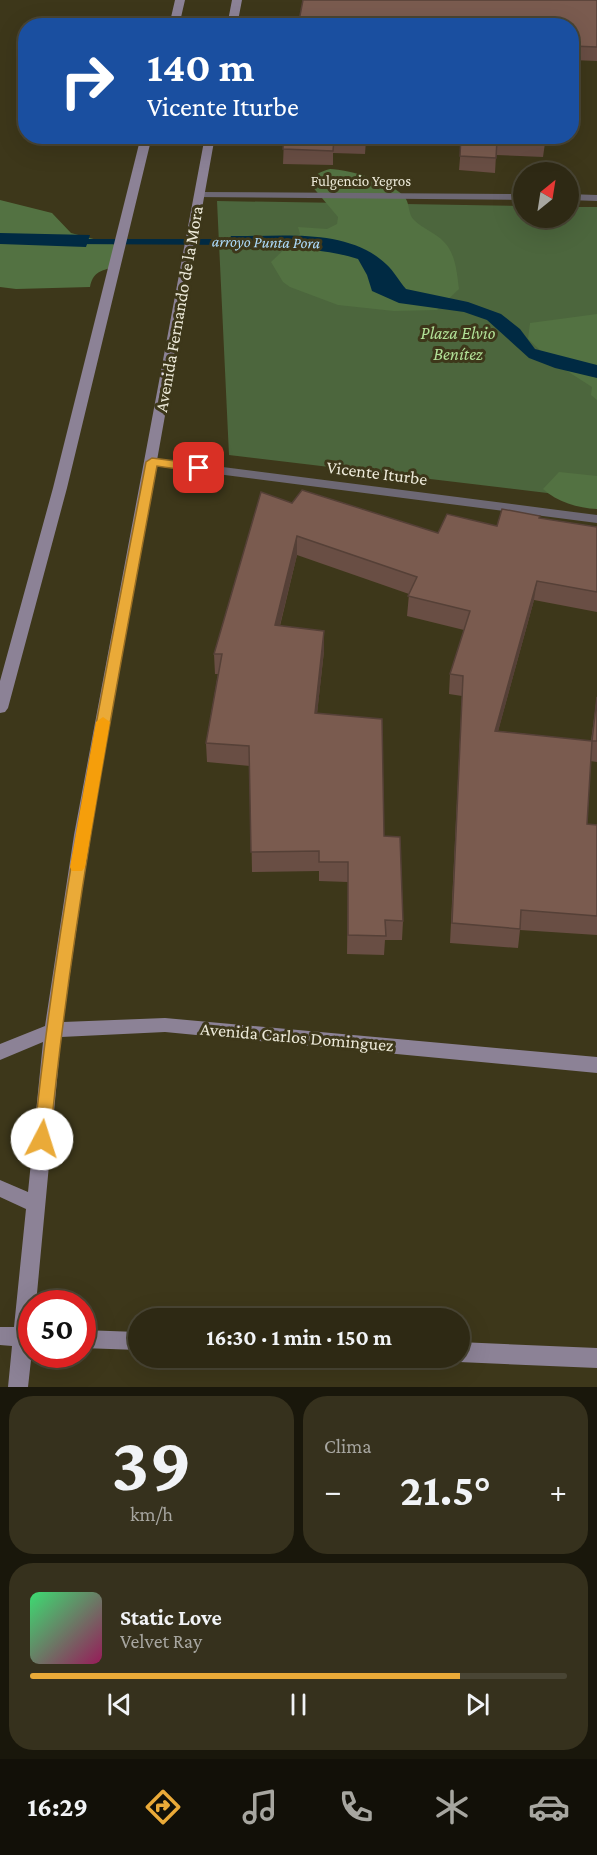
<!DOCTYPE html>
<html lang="es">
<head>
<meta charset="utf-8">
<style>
  :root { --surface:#2e2914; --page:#36311d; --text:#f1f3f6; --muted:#a7a6a0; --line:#494534; --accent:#eaaa38 }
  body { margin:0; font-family:"Crimson Pro",serif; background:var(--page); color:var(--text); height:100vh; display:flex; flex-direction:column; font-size:22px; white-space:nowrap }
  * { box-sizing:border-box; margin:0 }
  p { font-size:20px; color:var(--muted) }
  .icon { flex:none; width:33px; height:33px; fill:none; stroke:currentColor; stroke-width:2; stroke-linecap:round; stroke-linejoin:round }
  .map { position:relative; height:1387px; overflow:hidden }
  .sheet { display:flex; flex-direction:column; gap:9px; padding:9px; background:#19170b; flex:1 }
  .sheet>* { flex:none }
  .banner { position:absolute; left:18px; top:18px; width:561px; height:126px; border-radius:24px; box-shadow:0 6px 24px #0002,0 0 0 2px var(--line); background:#1a4fa0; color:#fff; overflow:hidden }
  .needle { width:39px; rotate:30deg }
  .buttons { position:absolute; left:513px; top:162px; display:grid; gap:12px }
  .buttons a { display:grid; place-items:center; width:66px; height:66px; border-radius:50%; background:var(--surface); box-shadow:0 6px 24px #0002,0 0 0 2px var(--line); font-size:30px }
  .speed { position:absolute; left:18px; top:1290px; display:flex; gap:12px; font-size:30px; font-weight:700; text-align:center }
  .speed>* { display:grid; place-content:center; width:78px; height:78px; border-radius:50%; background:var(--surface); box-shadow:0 6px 24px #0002,0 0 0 2px var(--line); line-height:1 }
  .speed .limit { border:9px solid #d22; background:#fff; color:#111 }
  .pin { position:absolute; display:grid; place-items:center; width:51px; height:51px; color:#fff; margin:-26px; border-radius:12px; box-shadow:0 3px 9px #0006 }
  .me { position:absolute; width:66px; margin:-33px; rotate:5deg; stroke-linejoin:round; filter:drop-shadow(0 0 4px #0008) }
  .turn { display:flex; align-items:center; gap:21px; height:126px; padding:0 30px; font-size:27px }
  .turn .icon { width:78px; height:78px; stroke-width:2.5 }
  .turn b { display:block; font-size:42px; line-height:51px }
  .big { font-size:45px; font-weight:700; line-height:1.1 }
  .sheet .card { flex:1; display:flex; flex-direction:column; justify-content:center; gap:9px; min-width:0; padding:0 21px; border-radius:24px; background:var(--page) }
  .sheet .dial { align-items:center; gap:0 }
  .dial b { font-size:78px; line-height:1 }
  .song { display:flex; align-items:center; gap:18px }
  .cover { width:72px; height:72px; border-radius:9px; background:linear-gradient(135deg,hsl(140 70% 55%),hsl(330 70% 35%)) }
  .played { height:6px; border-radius:3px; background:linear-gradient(90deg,var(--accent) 80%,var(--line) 80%) }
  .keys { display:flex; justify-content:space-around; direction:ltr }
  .heat { display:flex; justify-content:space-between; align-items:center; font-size:33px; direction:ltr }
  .sheet .tiles { flex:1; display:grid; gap:9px; grid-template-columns:1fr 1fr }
  .card:last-child { grid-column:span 2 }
  .trip { position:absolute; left:128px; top:1308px; width:342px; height:60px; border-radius:30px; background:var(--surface); box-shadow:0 6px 24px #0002,0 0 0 2px var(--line); font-weight:700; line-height:60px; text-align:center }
  .dock { display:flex; height:96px; justify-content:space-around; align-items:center; background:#121008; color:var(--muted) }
  .dock .icon { width:42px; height:42px }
  .dock .active { color:var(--accent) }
  .dock b { font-size:27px; color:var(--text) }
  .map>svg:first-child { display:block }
  .green { fill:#4c663d }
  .forest { fill:#537242 }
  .water { fill:#002a43 }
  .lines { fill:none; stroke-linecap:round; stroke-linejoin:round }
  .stream { fill:#002a43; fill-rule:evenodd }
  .minor { fill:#6d6874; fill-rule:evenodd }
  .secondary { fill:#8c8296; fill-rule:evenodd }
  .wall { fill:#694e44 }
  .shaded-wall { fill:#554037 }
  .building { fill:#7a5b4f; stroke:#554037; stroke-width:1.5 }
  .route { fill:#eaaa38; stroke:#986e24; stroke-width:1.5 }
  .slow { fill:#f59e0b }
  .labels { text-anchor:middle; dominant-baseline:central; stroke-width:6; stroke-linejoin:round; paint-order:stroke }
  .far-street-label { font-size:15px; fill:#ece9d8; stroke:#3d371a }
  .far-water-label { font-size:16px; font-style:italic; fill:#aedcfd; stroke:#3d371a }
  .street-label { font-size:18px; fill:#ece9d8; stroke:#3d371a }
  .park-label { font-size:18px; font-style:italic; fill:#b2e197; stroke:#3d371a }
</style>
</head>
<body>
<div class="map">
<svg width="597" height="1387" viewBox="0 0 597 1387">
  <rect width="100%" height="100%" fill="#3d371a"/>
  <path class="green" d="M217,201L523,206L524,218H568L569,207H597V499L229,455Z"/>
  <path class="forest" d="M330,169C348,169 396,183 406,199C410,206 408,214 414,220C423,229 436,233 444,242C456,254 457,274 459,289L437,310L394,311L338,305L290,287L283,282L271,262L300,234L298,227L327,229L337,224L338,217L311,185C313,174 320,172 330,169Z
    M0,200L52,213L71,233L120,246L111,268C99,271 93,273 90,287L16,289L0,287Z
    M597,314V400L591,395L592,387L553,362L528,339L530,323Z
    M559,472L597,476V509C578,508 557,502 543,489Z"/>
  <path class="water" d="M0,233L90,235L86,247L0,244Z
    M231,236C280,237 347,227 386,264C394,271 399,281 406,289L468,302L501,314L520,329L535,349L597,365V378L555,368L529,358L487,320L464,312L399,303L372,291L367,275L358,259C315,245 270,249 225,249Z"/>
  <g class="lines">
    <path class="stream" d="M70,239H246L251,242L246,245L66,244L65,242Z"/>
    <path class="minor" d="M199,192L524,194V200L195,197V193Z
      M568,194L597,195V201L568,200Z
      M152,458L597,515V523L147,465L145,462L147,459Z"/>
    <path class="secondary" d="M175,0H185L179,26H169Z
      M232,0H242L237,26H227Z
      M141,136H152L67,488L8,708L5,712L0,713V681L53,488Z
      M205,136H215L90,835L63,1022L165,1018L597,1057V1073L165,1032L61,1037L36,1304H32V1351L28,1387H8L12,1346L0,1345V1327H14L26,1209L0,1197V1180L28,1192L43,1042L0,1060V1044L45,1026L74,835Z
      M82,1330L138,1332V1350L82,1348Z
      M459,1342L597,1348V1368L459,1362L451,1358H459Z"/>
  </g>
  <path class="wall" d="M597,0V61L572,60V26Z
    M277,136H546L543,157L496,155L495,173L459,170L461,146L366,140L365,154L333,153V165L283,164L284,139H277Z
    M292,503L438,533L497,526L539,518L597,527V612L534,600L498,731L591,741L597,696V762L590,761L587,824L597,825V935L520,930L518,948L450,943L462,696L449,694L450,674L464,630L407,616L409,594L297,555L280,626L324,651L317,713L384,836L403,921L402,940H385L384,955L347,954L348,882L319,881V871L252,872L250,766L207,762L206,743L218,674H215L214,654Z"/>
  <path class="shaded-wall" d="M297,536V555L275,645V625Z
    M537,581L534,600L493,750L495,731Z
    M324,631V651L315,733V713Z"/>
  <path class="building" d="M303,0H597V47L572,46V26H298Z
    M284,136H366V140L334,139L333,151L283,149Z
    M461,136H545V142L497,140L496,158L460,156Z
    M302,490L438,533L447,514L497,526L502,509L540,516L539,518L597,527V592L537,581L495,731L592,741L587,824L597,825V916L521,910L520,929L452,923L463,676L450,674L470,611L408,596L417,577L297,536L275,625L324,631L315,713L382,719L384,836L400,837L403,921L385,920L386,936L348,935V862H319V851L251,852L249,746L206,743L222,654H214L261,492L292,503Z
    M597,697V741H592Z"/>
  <path class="route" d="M152,458L199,464L205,468L199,472L157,466C116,690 72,913 50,1139L48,1144L42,1147L36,1144L34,1139C57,911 103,687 146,462Z"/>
  <path class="slow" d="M103,717L110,722L85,867L82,871H72L70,867L96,722Z"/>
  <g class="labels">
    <g class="far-street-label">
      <text x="361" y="181">Fulgencio Yegros</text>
    </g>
    <g class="far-water-label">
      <text transform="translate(266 242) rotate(1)">arroyo Punta Pora</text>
    </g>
    <g class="street-label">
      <text transform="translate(179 309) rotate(-80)">Avenida Fernando de la Mora</text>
      <text transform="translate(377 473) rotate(7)">Vicente Iturbe</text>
      <text transform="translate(297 1037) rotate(5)">Avenida Carlos Dominguez</text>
    </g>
    <g class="park-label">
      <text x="458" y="333">Plaza Elvio<tspan x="458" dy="21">Benítez</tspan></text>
    </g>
  </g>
</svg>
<div class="buttons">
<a><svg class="needle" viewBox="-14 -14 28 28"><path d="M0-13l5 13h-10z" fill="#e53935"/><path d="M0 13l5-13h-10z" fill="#a7a6a0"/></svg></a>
</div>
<div class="speed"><div class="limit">50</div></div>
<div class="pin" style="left:199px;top:468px;background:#d93025"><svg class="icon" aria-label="arrive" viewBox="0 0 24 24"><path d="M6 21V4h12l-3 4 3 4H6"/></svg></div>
<svg class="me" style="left:42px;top:1139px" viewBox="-20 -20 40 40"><circle r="19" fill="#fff"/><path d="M0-13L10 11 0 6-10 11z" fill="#eaaa38"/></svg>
<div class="trip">16:30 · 1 min · 150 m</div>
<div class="banner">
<div class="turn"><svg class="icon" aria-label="right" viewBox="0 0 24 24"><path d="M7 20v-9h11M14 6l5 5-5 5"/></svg><div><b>140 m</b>Vicente Iturbe</div></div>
</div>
</div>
<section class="sheet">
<div class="tiles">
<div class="card dial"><b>39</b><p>km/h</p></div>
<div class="card"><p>Clima</p>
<div class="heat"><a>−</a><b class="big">21.5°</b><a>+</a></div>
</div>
<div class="card">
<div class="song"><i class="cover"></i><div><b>Static Love</b><p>Velvet Ray</p></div></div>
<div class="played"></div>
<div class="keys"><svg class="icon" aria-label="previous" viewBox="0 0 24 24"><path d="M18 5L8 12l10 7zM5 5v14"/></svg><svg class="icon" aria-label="pause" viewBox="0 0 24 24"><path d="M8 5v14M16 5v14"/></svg><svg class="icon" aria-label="next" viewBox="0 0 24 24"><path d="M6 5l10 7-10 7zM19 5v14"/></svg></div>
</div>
</div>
</section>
<nav class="dock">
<b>16:29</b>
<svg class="icon active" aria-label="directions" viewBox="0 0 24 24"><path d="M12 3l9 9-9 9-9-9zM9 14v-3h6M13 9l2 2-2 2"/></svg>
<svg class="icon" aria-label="music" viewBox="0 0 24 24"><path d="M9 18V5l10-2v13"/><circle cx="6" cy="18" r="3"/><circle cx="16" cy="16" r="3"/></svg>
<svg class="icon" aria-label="phone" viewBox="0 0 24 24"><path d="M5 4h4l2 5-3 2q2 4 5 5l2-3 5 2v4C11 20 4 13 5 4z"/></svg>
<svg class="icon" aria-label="climate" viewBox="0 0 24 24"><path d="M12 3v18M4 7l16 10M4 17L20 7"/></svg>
<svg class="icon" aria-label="car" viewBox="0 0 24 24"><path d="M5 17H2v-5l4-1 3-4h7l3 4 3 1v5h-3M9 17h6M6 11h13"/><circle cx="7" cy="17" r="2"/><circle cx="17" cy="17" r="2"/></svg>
</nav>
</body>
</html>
